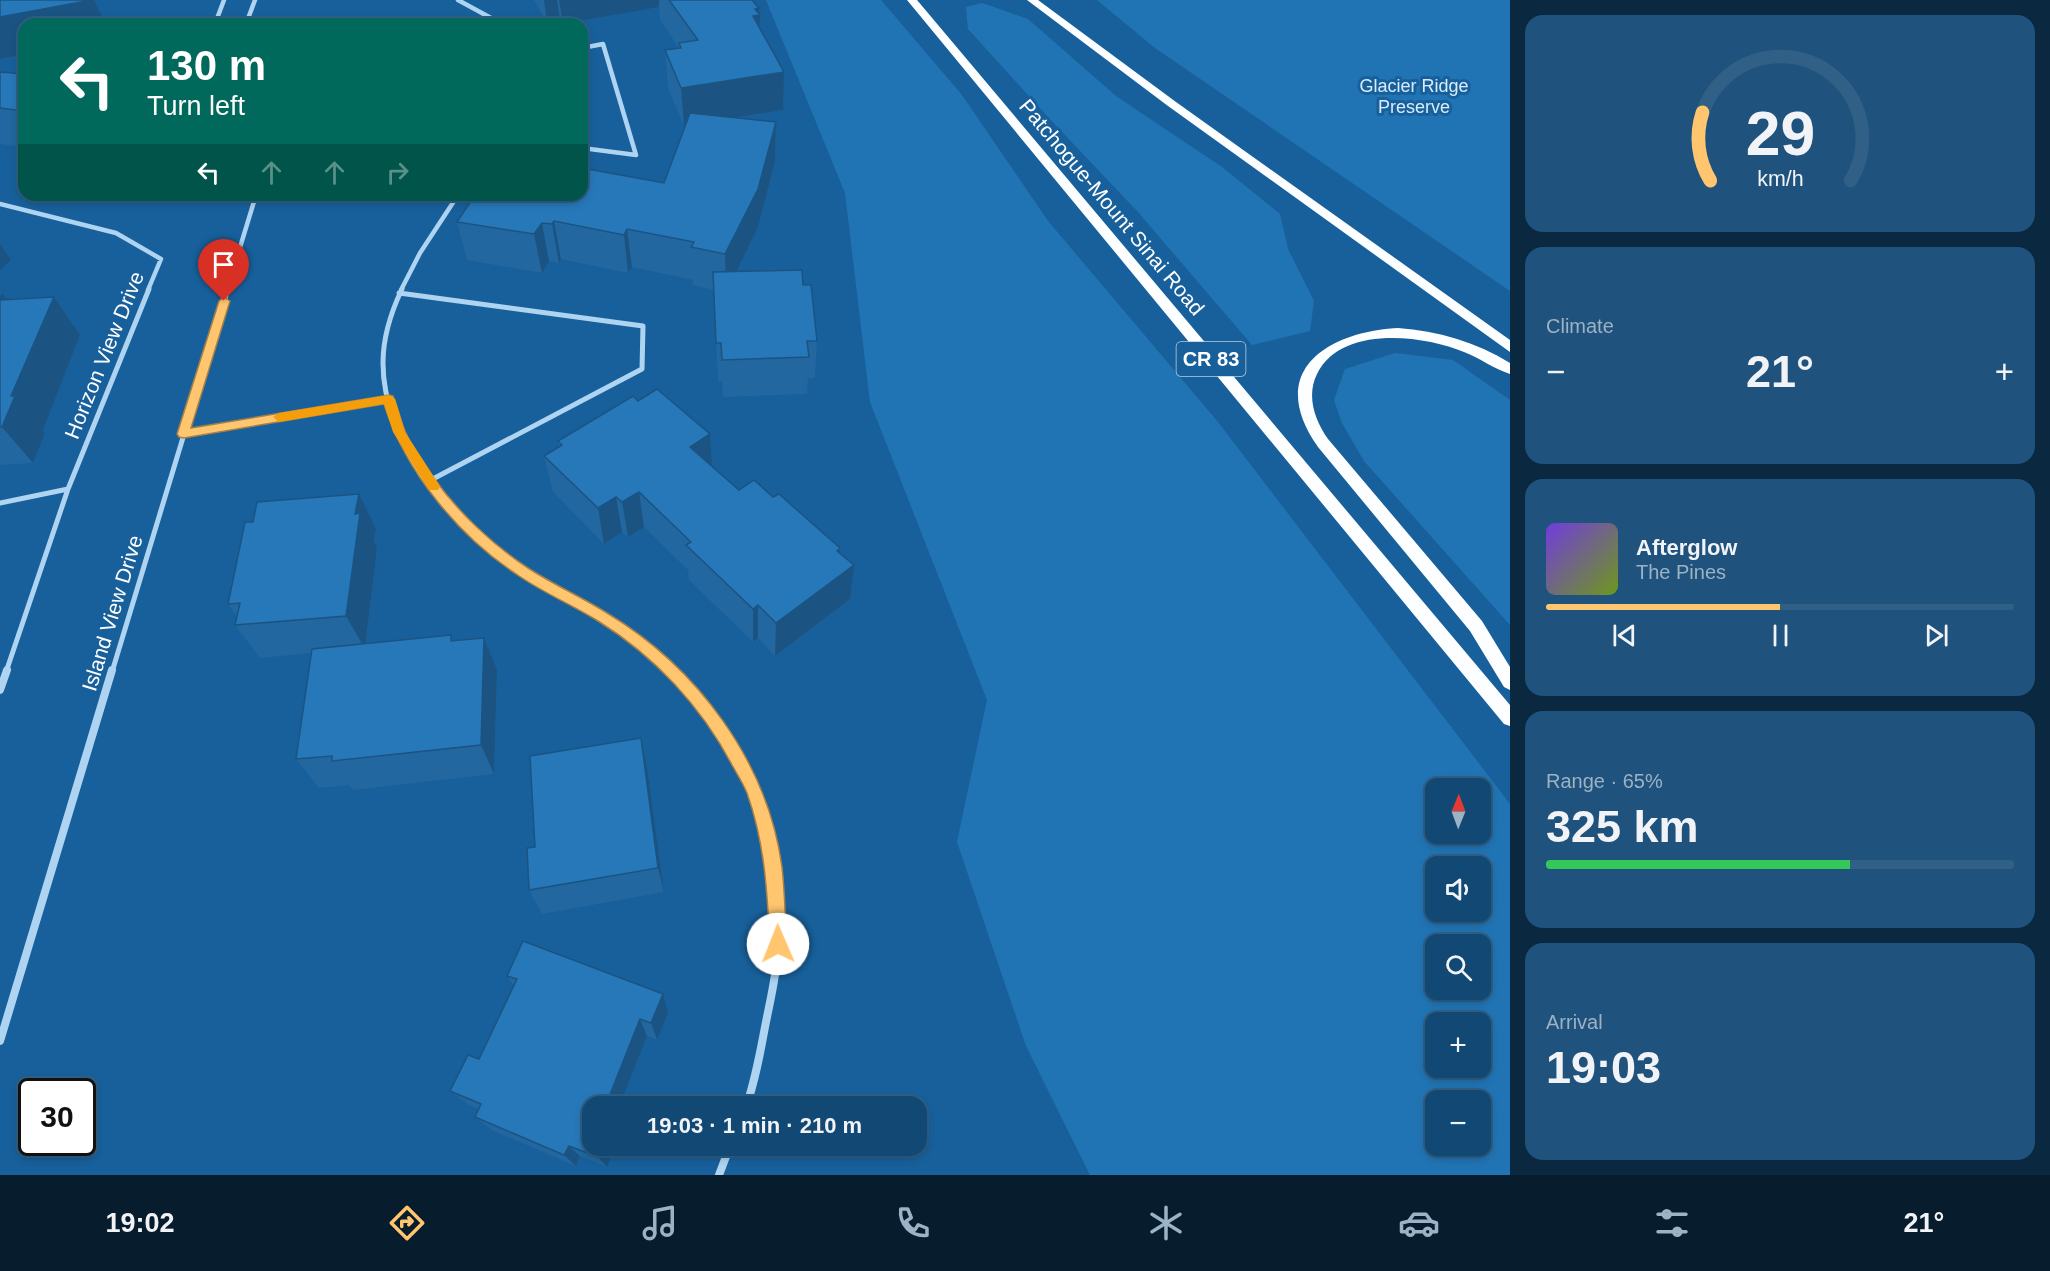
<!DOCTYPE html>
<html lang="en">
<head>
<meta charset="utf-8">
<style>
  :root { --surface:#124874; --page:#1f527c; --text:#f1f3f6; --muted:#9cb2c5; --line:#316086; --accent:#ffc56f }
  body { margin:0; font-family:Arial,sans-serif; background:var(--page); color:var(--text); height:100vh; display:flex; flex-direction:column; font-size:22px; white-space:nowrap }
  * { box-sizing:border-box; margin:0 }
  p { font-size:20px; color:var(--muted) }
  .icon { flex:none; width:33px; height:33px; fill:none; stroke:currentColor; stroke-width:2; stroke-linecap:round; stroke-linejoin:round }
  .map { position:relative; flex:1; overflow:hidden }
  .side { display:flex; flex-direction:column; gap:15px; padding:15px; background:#0a2840; width:540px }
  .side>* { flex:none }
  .banner { position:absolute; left:18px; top:18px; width:570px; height:183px; border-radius:18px; box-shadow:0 3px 9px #0003,0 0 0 2px var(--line); background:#00695c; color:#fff; overflow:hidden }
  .needle { width:39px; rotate:1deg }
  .buttons { position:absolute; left:1425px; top:778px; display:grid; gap:12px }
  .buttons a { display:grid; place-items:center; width:66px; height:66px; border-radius:12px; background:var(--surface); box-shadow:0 3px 9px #0003,0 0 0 2px var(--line); font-size:30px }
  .speed { position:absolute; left:18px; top:1078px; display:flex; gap:12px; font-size:30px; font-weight:700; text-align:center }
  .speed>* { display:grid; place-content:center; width:78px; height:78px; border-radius:50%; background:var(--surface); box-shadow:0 3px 9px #0003,0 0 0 2px var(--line); line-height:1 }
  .speed .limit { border:3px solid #111; border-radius:9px; background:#fff; color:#111 }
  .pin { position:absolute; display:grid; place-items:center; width:51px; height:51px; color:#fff; margin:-62px -26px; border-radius:50% 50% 50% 0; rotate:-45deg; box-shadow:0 0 6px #0007 }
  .pin .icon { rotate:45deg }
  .me { position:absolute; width:66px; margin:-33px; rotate:359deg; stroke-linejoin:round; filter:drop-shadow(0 0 4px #0008) }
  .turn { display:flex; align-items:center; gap:21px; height:126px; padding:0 30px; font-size:27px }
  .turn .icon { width:78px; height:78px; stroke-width:2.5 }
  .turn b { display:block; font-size:42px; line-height:51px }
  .lanes { display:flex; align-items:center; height:57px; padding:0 30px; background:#0003; justify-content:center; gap:30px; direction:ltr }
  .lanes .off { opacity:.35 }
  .big { font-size:45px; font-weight:800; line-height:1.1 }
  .side .widget { flex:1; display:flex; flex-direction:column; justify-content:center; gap:9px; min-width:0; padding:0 21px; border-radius:18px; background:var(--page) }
  .side .dial { align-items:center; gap:0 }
  .dial svg { height:156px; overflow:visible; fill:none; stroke:var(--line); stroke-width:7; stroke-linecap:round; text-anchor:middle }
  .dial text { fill:var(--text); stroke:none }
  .song { display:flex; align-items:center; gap:18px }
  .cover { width:72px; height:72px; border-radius:9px; background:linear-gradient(135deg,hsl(260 70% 55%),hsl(80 70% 35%)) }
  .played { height:6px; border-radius:3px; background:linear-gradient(90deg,var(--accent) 50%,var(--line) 50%) }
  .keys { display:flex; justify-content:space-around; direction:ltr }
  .heat { display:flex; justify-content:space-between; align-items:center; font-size:33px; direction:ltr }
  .charge { height:9px; border-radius:4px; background:linear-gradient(90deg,#34c759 65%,var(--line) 0) }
  .trip { position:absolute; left:582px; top:1096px; width:345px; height:60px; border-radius:18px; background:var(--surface); box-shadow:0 3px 9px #0003,0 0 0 2px var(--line); font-weight:800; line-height:60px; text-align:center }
  .tab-bar { display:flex; height:96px; justify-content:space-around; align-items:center; background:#071d2e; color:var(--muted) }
  .tab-bar .icon { width:42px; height:42px }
  .tab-bar .active { color:var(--accent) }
  .tab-bar b { font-size:27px; color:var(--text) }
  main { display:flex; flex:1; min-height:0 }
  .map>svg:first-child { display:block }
  .green { fill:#2174b4; fill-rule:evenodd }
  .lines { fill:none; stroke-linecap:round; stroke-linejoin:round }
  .service { stroke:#aed4f2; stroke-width:4.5 }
  .minor-far2 { stroke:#aed4f2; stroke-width:4.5 }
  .minor-far1 { stroke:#aed4f2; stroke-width:5 }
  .minor { stroke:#aed4f2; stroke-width:8 }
  .trunk { fill:#fcfeff; fill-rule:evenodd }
  .wall { fill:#22679f }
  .shaded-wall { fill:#1b5482 }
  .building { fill:#2778b9; stroke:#1b5482; stroke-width:1.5 }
  .route { fill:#ffc56f; stroke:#a68048; stroke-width:1.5 }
  .slow { fill:#f59e0b }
  .labels { text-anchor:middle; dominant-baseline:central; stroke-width:6; stroke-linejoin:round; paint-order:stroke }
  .far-park-label { font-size:18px; fill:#d6ebfc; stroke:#18609b }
  .shield { fill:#18609b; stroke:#bacfe1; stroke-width:1.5 }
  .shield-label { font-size:20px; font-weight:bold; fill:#fff }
  .street-label { font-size:21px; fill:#fff; stroke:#18609b }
</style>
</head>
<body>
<main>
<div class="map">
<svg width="1510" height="1175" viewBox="0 0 1510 1175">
  <rect width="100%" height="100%" fill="#18609b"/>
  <path class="green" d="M766,0H881L962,95L1048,221L1218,422L1510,804V1175H1090L1026,1046L957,842L987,700L870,402L845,193ZM1436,789H1480V834H1436ZM1436,867H1480V912H1436ZM1436,945H1480V990H1436ZM1436,1023H1480V1068H1436ZM1436,1101H1480V1146H1436Z
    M1097,0H1510V291L1155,48Z
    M982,3L1028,19L1116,96L1222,167L1280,214L1288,249L1314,301L1310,331L1252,345L1138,212L1047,116L968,29L966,7Z
    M1395,353L1453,360L1510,400V625L1364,461L1342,423L1334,400L1345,369Z"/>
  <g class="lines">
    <path class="service" d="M184,433L389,399"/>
    <path class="minor-far2" d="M458,0L502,24
      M215,24L224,0
      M246,24L255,0
      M582,48L603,44L636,155L582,148
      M0,204L116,233L161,259L148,290
      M227,290L256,195
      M401,290L420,253L458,195"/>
    <path class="minor-far1" d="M402,289C391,312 383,337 383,363C383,446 458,527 523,571C572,605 631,627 673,672
      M399,293L643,326L642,369L429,481
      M0,503L68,489
      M6,672L68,489L149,289
      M112,672L228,289"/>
    <path class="minor" d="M671,670C744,749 783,838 778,947C777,974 770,1001 765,1027C760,1054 755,1081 746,1107
      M0,690L7,670
      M0,1041L112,670
      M719,1175L730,1146"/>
    <path class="trunk" d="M907,0H917L1510,705V726L1504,724Z
      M1027,0H1038L1176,102L1510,340V352L1168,106Z
      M1398,328C1438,331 1476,342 1510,363V374C1494,369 1480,358 1464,352C1423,335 1341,325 1317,374C1306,396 1315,421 1328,439L1482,621L1510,667V690L1504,687L1470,631L1318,447C1265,372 1326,332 1398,328Z"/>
  </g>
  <path class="wall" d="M534,0H752L759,14L760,27L783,110L735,118L776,122L775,161L758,227L736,272L803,285L817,341L815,378H808L807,394L723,397L722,381H718L714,290L693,285V280L632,267L628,273L561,259L559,263L549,261L542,273L467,260L457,222L664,183L685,126H684L668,88L665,50L679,48L660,20L659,7L563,24L560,20L547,23Z
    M0,72L24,74V147L0,144Z
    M0,293L7,300L54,297L80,335L43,430L45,433L33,463L0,465Z
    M558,441L712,466L739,490L773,497L840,553L850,599L775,656L758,638L753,642L689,580L688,570L644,527L628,537L622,532L604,544L553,492L544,456L559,447Z
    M376,529L374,541L377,548L366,644L454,641L484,638L497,670L494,774L353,790L349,785L319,788L296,759L311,653L260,658L235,625L237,617L228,604Z
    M647,767L664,892L542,914L529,890L535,847Z
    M507,976L668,1013L657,1040L647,1036L619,1107H592V1146H616L607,1167L580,1156L576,1166L492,1130L475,1117L478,1109L469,1105L450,1091L479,1059L514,986Z"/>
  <path class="shaded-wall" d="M94,0L106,24H24V54L0,59V17Z
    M544,0H557L560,20L547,23Z
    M559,0H659V7L563,24Z
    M759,8V15H760L759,52L753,16L755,9Z
    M784,72L783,110L684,126L681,88Z
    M776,122L775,161L758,227L726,293L725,254Z
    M554,221L561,259L559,263L552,224Z
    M542,223L549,261L542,273L534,234Z
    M627,229L632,267L628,273L624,235Z
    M0,244L11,260L0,270Z
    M2,293L30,331L0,303V296Z
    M54,297L80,335L43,430L45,433L33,463L2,427L11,396Z
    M710,434L712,471L690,447Z
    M639,492L644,527L628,537L622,502Z
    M359,494L376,529L374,541L377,548L365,649L346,616L355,514Z
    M616,497L622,532L604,544L598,508Z
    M840,548L837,578L854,565L850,599L775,656L776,623L837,551Z
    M758,605V638L753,642V609Z
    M484,638L497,670L494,774L481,745Z
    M641,738L647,767L664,892L658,868Z
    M663,994L668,1013L657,1040L651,1023Z
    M640,1019L647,1036L619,1107H605Z
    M569,1146L580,1156L576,1166L564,1155Z
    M602,1146H616L607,1167L598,1157Z"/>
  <path class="building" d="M0,0H92L0,17Z
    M669,0H752L759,8L755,9L760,15L753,16L784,72L681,88L665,50L681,48L679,43L698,40Z
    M0,72L24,74V111L0,108Z
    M690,113L776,122L758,189L725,254L691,247L694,242L627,229L624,235L554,221L552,224L542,223L534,234L457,222L475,195H582V168L664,183Z
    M802,270L803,285H811L817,341H807L809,357L722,360L721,343H716L713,272Z
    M54,297L11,396H15L2,427H0V300Z
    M657,389L710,434L690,447L739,490L754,480L773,497L779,494L840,548L837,551L854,565L776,623L758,605L753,609L686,545L691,542L639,492L622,502L616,497L598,508L544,456L562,445L558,441L633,396L638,401Z
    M359,494L355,514L360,513L346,616L235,625L240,603L228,604L245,522H253L257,502Z
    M451,635V641L484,638L481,745L332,761V756L296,759L312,649Z
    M641,738L658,868L529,890L527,848L535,847L530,756Z
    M523,941L663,994L651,1023L640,1019L605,1107H592V1146H602L598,1157L569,1146L564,1155L475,1117L481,1104L450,1091L468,1055L479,1059L517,979L507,976Z"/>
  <path class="route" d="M224,297L230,301L191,428L389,395L393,396C398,407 400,419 405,431C411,446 423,464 433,477C458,512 493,545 528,568C554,585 582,597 607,613C697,667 768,762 782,867C785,893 785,919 787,944L784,950L778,953L772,950L770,944C767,891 765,844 747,793C743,783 737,774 732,765C701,706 654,656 598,621C572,605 544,593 519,576C459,537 406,473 384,404L184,438L179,437L177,434L219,301Z"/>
  <path class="slow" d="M389,395L395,399L405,432L438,483L440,487L438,490H429L393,432L384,404L279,422L273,417L279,413Z"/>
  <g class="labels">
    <g class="far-park-label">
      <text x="1414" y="86">Glacier Ridge<tspan x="1414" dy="21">Preserve</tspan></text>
    </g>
    <rect class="shield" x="1176.5" y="342" width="69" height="34" rx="4.5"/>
    <g class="shield-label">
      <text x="1211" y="359">CR 83</text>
    </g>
    <g class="street-label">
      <text transform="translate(1112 207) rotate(50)">Patchogue-Mount Sinai Road</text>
      <text transform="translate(104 355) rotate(-68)">Horizon View Drive</text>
      <text transform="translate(112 613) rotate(-73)">Island View Drive</text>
    </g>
  </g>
</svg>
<div class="buttons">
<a><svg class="needle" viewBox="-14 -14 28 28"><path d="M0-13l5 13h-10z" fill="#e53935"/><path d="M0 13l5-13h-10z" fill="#9cb2c5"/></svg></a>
<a><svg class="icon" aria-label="sound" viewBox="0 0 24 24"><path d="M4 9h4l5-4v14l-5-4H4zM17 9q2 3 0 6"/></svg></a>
<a><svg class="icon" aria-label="search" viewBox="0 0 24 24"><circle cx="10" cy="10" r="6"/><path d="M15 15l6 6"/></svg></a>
<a>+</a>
<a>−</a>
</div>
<div class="speed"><div class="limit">30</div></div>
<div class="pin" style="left:224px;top:301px;background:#d93025"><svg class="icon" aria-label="arrive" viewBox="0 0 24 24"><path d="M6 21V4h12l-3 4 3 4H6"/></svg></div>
<svg class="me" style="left:778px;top:944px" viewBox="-20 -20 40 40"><circle r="19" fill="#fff"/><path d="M0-13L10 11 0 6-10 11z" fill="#ffc56f"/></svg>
<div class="trip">19:03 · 1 min · 210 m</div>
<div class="banner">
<div class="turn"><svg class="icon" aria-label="left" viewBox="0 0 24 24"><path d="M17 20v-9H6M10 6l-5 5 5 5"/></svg><div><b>130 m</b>Turn left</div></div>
<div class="lanes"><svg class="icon" aria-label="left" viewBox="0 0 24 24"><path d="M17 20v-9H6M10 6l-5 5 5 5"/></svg><svg class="icon off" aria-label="ahead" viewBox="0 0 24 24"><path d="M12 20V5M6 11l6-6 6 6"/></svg><svg class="icon off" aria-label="ahead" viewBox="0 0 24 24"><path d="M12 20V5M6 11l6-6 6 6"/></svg><svg class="icon off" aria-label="right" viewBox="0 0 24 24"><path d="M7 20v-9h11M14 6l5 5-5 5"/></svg></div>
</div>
</div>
<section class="side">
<div class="widget dial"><svg viewBox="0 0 100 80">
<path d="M14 69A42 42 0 1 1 86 69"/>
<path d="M14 69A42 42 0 0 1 10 34" stroke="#ffc56f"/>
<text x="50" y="56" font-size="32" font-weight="700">29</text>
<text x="50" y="72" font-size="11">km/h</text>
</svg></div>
<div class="widget"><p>Climate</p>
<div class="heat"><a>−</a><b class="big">21°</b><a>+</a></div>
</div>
<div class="widget">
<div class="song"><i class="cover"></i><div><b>Afterglow</b><p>The Pines</p></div></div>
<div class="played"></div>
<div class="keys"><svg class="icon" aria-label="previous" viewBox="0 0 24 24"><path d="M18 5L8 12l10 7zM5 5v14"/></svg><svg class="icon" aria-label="pause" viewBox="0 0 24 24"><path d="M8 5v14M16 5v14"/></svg><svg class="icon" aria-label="next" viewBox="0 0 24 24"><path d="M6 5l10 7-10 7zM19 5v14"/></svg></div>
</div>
<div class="widget"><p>Range · 65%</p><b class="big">325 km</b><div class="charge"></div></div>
<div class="widget"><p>Arrival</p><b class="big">19:03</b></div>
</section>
</main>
<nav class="tab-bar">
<b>19:02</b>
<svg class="icon active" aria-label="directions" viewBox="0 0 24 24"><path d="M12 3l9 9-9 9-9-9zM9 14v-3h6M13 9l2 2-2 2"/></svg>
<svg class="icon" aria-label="music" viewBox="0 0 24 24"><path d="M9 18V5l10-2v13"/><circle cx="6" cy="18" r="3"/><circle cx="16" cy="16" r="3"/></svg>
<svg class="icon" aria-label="phone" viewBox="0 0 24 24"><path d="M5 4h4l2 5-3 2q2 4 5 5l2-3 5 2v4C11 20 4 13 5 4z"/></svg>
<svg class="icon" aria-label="climate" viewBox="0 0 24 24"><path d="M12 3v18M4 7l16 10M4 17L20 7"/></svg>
<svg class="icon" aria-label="car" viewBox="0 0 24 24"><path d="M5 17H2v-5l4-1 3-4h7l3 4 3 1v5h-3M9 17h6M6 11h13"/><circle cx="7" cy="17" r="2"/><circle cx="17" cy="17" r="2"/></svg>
<svg class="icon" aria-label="filters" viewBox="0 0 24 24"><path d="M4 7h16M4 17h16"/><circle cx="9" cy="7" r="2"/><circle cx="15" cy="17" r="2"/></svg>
<b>21°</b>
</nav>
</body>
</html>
